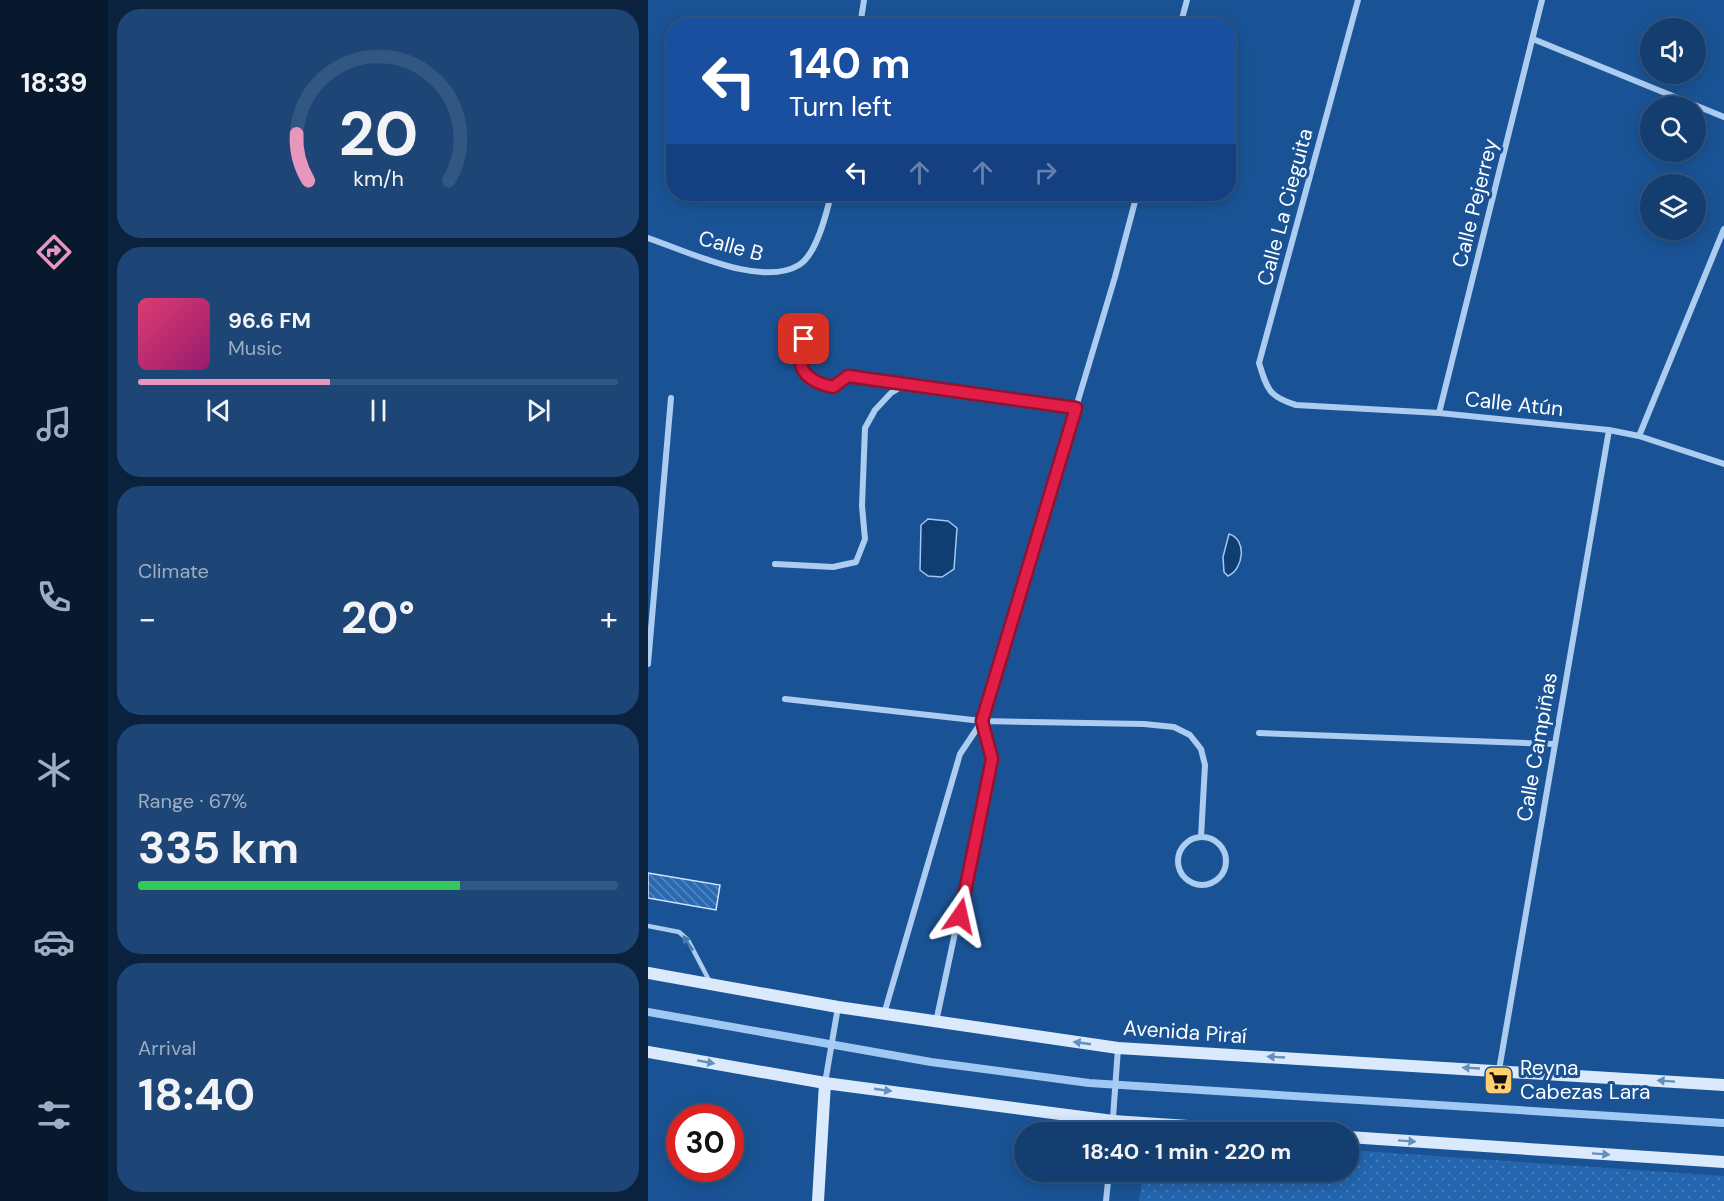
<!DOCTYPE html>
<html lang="en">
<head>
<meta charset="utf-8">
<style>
  :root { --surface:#143e70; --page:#1d4575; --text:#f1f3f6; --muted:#9daec3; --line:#335783; --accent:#e797bd }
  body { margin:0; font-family:"DM Sans",sans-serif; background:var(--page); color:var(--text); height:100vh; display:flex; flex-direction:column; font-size:22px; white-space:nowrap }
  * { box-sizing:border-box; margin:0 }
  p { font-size:20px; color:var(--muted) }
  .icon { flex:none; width:33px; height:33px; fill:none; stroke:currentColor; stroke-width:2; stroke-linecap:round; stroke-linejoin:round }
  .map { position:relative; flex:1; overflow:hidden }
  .side { display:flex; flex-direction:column; gap:9px; padding:9px; background:#0b223e; width:540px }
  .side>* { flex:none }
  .banner { position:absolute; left:18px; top:18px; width:570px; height:183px; border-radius:24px; box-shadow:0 3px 15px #0003,0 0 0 2px var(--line); background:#1a4fa0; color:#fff; overflow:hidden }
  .fabs { position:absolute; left:992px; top:18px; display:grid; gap:12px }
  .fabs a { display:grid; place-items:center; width:66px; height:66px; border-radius:50%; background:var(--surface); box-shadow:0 3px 15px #0003,0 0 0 2px var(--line); font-size:30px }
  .speed { position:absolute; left:18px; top:1104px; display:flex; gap:12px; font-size:30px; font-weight:700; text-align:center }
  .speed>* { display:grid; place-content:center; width:78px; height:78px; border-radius:50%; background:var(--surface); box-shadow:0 3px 15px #0003,0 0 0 2px var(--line); line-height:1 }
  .speed .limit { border:9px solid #d22; background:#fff; color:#111 }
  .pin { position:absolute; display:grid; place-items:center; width:51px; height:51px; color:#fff; margin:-26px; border-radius:12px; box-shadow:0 3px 9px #0006 }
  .me { position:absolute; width:66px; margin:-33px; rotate:11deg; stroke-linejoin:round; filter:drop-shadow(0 0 4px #0008) }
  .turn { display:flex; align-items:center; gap:21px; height:126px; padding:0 24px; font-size:27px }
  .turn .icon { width:78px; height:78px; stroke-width:2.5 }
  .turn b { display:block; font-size:42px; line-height:51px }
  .lanes { display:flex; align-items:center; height:57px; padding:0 24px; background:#0003; justify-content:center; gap:30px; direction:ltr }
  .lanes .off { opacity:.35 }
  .big { font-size:45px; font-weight:700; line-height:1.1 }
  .side .widget { flex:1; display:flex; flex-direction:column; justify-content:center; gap:9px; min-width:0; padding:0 21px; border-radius:24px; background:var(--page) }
  .side .dial { align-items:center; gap:0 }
  .dial svg { height:156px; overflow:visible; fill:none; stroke:var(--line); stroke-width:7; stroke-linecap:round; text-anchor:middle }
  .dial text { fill:var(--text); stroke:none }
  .song { display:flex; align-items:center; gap:18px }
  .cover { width:72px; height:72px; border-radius:9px; background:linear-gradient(135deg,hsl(340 70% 55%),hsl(320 70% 35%)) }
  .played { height:6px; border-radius:3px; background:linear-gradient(90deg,var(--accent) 40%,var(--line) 40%) }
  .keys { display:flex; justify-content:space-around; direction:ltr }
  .heat { display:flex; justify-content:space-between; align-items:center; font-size:33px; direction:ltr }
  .charge { height:9px; border-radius:4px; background:linear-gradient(90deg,#34c759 67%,var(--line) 0) }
  .trip { position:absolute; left:366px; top:1122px; width:345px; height:60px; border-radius:30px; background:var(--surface); box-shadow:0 3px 15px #0003,0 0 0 2px var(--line); font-weight:700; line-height:60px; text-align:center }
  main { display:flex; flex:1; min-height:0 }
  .menu { display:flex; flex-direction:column; width:108px; justify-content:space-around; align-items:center; background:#08192d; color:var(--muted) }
  .menu .icon { width:42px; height:42px }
  .menu .on { color:var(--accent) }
  .menu b { font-size:27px; color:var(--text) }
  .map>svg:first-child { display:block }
  .green { fill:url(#green-dots) }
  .water { fill:#113e72; stroke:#9fc8f2; stroke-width:1.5 }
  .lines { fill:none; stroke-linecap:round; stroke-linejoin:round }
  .stream { stroke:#9fc8f2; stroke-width:8 }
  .building { fill:url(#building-back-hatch); stroke:#d3e6fb; stroke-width:1.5 }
  .lane { stroke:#acccf0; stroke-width:4.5 }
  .street { stroke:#acccf0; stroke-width:6 }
  .secondary { stroke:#dae9fb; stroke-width:12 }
  .oneway { fill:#4677b0 }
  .oneway2 { fill:#678fbe }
  .route-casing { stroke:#92132f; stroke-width:15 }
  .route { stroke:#e11d48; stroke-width:10 }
  .labels { text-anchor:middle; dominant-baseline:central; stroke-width:6; stroke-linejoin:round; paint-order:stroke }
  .street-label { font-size:21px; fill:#fff; stroke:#1a5395 }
  .poi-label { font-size:21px; fill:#fff; stroke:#1a5395; text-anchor:start }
</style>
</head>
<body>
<main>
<nav class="menu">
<b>18:39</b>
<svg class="icon on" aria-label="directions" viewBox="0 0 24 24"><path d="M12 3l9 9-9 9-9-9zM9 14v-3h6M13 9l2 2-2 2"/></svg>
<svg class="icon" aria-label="music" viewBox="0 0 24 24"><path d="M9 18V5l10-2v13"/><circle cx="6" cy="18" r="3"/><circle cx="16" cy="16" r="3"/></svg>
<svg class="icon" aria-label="phone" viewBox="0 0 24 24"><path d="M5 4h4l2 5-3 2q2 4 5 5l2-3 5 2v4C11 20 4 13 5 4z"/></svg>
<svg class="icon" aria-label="climate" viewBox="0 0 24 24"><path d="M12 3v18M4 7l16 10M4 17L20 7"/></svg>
<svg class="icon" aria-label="car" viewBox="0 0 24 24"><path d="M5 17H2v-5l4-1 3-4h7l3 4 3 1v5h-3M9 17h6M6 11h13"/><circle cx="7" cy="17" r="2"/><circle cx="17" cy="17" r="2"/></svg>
<svg class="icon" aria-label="filters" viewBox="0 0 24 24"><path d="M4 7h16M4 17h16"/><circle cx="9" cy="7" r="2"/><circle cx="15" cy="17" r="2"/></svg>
</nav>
<section class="side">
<div class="widget dial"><svg viewBox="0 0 100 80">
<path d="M14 69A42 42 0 1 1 86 69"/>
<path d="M14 69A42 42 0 0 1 8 45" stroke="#e797bd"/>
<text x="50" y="56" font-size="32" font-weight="700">20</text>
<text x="50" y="72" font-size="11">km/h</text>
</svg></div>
<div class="widget">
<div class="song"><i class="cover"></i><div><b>96.6 FM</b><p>Music</p></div></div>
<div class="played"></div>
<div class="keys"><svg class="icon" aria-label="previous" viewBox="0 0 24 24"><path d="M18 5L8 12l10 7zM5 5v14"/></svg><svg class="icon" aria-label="pause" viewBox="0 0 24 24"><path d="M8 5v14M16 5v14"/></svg><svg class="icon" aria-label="next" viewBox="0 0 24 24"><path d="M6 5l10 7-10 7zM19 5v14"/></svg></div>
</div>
<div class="widget"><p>Climate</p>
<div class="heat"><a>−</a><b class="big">20°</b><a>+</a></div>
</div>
<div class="widget"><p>Range · 67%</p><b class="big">335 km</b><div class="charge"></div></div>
<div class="widget"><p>Arrival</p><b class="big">18:40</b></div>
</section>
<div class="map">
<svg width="1076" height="1201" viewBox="0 0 1076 1201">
  <defs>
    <pattern id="green-dots" width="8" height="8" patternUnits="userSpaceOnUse" patternTransform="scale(1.5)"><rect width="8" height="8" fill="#2365ae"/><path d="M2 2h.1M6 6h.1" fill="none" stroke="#447cba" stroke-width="1.8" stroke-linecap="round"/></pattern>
    <pattern id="building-back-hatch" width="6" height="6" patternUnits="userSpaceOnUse" patternTransform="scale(1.5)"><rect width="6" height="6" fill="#296ab3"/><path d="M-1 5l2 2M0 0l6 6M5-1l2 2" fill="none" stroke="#5488c2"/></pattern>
  </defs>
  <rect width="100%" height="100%" fill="#1a5395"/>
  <path class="green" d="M701,1150L1076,1176V1201H491L495,1172H700Z"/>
  <path class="water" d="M280,519L300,521L309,528L306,569L294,577L280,576L272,570L273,525Z
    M581,534C599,539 596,569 580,576L576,572L575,557Z"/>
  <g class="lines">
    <path class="stream" d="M0,1012L283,1062L441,1083L1076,1123"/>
  </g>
  <path class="building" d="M0,873L72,885L68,910L0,898Z"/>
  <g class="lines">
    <path class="lane" d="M0,926L31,932L40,940L62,982"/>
    <path class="street" d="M710,0L611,363C619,389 621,397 648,405L791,413L961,430L991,436L1076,464
      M212,26L216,0
      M532,26L539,0
      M885,39L1076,117
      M0,238C39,251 113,288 151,265C168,255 179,212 183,194
      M156,339C146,368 157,381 185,387L200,376L428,408
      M791,413L894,0
      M991,436L1076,229
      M127,564L185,567L208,562L217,539L214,506L217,428L227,410L243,393L256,385
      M0,664L23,398
      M137,699L334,721L496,724L526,727L542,735L553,749L557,765L553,837
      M611,733L906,744
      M530 861a24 24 0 1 1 48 0a24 24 0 1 1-48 0Z
      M236,1014L312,754L334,721L467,277L489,194
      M288,1022L344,759L334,721
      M851,1070L961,430
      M177,1083L190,1007
      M464,1132L470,1048
      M458,1201L461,1172"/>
    <path class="secondary" d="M0,973L190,1007L470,1048L1076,1085
      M0,1052L177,1083L465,1121L633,1132
      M700,1137L1076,1162
      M170,1201L177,1083"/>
  </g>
  <defs><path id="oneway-solid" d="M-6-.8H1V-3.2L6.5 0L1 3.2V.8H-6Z" transform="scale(1.5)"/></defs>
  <use class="oneway" href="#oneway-solid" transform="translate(40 943) rotate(-124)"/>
  <g class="oneway2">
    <use href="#oneway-solid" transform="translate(434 1043) rotate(-172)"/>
    <use href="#oneway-solid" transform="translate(628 1057) rotate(-177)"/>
    <use href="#oneway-solid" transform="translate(58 1062) rotate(10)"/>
    <use href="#oneway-solid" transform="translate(823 1068) rotate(-177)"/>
    <use href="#oneway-solid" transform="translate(1018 1081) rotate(-176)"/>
    <use href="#oneway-solid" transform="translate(235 1090) rotate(8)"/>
    <use href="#oneway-solid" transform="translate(759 1141) rotate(4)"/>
    <use href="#oneway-solid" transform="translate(953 1154) rotate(4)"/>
  </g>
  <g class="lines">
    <defs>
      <path id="route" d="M156,339C146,368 157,381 185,387L200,376L428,408L334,721L344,759L312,916"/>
    </defs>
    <use href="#route" class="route-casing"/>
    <use href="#route" class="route"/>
  </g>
  <defs>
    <symbol id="supermarket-square" viewBox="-11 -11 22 22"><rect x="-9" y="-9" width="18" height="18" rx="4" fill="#ffd06b" stroke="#1a5395"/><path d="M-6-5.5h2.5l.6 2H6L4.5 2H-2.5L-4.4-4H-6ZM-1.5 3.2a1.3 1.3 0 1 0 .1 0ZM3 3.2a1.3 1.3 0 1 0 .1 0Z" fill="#111"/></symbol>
  </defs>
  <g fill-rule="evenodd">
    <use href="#supermarket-square" x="834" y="1064" width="33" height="33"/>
  </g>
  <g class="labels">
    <g class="street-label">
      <text transform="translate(827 203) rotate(-76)">Calle Pejerrey</text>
      <text transform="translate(637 207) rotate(-75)">Calle La Cieguita</text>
      <text transform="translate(83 246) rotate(15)">Calle B</text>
      <text transform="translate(866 404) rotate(6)">Calle Atún</text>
      <text transform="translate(889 747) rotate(-80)">Calle Campiñas</text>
      <text transform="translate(537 1032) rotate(4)">Avenida Piraí</text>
    </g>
    <g class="poi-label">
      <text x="872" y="1068">Reyna<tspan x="872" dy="24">Cabezas Lara</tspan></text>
    </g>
  </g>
</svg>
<div class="fabs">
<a><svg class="icon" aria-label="sound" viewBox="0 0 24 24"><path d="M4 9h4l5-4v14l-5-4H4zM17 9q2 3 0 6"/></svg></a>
<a><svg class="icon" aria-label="search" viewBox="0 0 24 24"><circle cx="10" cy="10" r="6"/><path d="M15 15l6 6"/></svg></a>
<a><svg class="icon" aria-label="layers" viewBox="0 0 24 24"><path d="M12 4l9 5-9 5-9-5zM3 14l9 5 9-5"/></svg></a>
</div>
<div class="speed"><div class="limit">30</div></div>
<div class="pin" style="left:156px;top:339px;background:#d93025"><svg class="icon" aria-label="arrive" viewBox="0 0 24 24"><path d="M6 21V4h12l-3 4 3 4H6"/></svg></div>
<svg class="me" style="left:312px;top:916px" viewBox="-20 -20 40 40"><path d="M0-17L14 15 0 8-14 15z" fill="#e11d48" stroke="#fff" stroke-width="4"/></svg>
<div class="trip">18:40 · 1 min · 220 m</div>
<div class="banner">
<div class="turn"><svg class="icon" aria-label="left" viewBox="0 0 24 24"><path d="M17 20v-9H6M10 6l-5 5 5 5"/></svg><div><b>140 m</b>Turn left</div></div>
<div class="lanes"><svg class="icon" aria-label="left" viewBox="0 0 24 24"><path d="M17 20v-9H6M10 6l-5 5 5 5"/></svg><svg class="icon off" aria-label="ahead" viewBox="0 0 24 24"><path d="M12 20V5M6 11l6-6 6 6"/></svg><svg class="icon off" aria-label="ahead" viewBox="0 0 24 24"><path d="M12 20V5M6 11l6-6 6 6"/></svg><svg class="icon off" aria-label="right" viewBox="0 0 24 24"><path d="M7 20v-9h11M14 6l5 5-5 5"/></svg></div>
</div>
</div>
</main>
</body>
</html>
